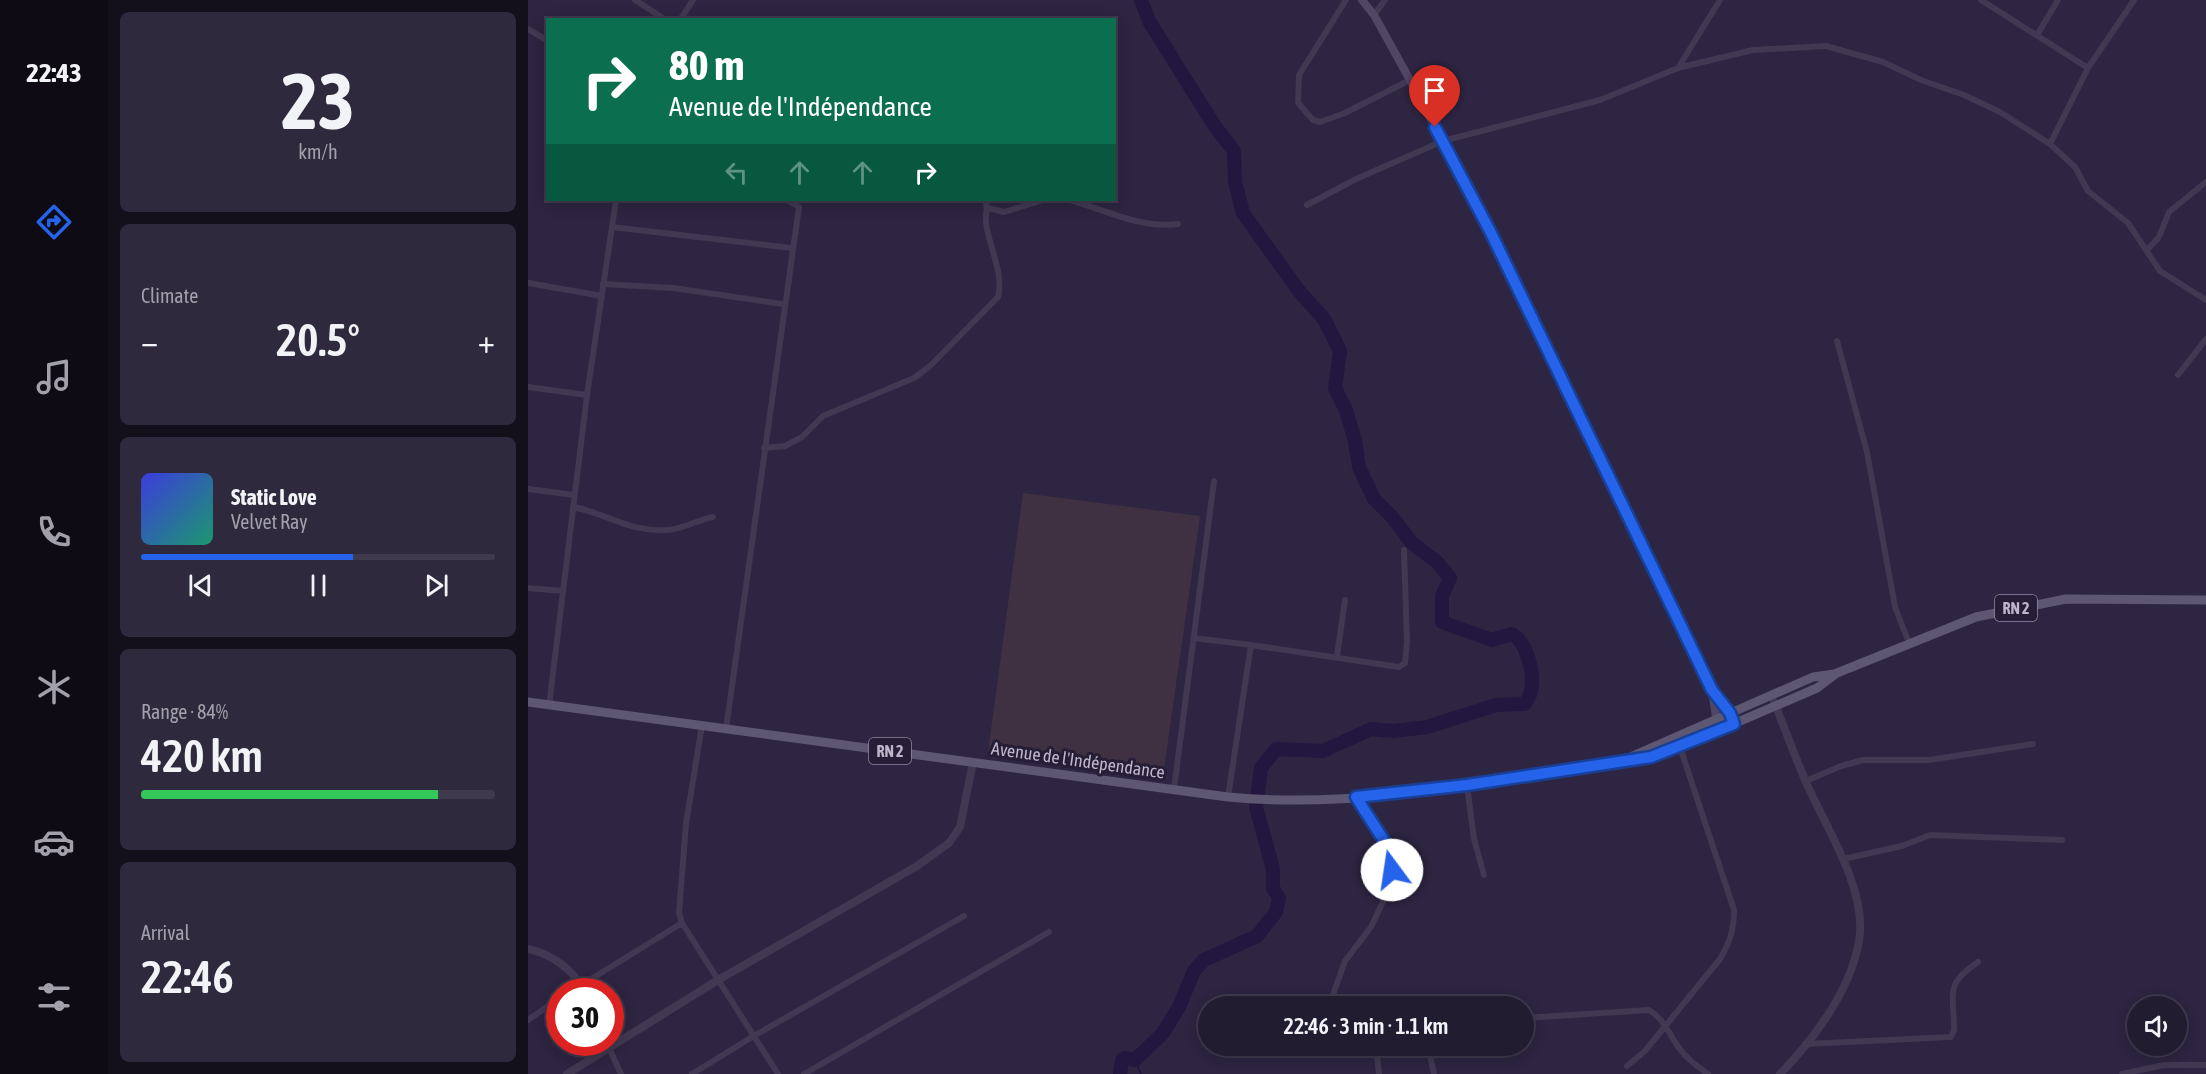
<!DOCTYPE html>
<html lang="en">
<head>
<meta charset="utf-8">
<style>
  :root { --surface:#221c31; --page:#2e293d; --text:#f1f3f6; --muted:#a2a1ab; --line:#3f3a4d; --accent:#2563eb }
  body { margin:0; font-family:"Asap Condensed",sans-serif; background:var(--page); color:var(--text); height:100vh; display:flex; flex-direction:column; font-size:22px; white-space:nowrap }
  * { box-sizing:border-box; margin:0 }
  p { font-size:20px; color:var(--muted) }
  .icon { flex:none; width:33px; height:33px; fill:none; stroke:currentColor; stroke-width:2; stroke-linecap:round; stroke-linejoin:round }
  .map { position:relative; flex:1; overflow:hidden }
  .panel { display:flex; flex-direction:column; gap:12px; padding:12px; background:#130f1b; width:420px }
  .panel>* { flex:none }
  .top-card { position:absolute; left:18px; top:18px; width:570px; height:183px; border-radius:0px; box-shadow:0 3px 15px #0003,0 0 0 2px var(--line); background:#0b6e4f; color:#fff; overflow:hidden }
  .fabs { position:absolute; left:1599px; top:996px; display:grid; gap:12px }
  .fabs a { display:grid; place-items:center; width:60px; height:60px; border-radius:50%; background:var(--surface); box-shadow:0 3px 15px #0003,0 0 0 2px var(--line); font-size:30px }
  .speed { position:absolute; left:18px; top:978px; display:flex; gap:12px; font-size:30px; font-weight:700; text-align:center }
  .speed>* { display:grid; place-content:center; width:78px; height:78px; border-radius:50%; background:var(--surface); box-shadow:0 3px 15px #0003,0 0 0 2px var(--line); line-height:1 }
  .speed .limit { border:9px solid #d22; background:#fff; color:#111 }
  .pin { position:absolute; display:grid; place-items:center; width:51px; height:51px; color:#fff; margin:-62px -26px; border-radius:50% 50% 50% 0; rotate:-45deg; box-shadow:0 0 6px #0007 }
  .pin .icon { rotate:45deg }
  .me { position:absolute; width:66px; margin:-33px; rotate:346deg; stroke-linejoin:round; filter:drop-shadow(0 0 4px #0008) }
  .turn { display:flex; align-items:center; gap:21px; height:126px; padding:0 24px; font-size:27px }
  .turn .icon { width:78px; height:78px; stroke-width:2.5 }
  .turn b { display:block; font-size:42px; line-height:51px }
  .lanes { display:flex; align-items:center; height:57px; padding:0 24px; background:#0003; justify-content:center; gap:30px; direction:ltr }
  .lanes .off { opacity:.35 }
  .big { font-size:45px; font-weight:600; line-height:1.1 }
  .panel .card { flex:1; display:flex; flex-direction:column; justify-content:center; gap:9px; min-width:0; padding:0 21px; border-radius:9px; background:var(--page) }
  .panel .dial { align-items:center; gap:0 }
  .dial b { font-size:78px; line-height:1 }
  .song { display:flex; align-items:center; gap:18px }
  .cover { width:72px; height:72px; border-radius:9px; background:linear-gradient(135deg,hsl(240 70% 55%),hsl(160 70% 35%)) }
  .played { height:6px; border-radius:3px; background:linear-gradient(90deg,var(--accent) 60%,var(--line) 60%) }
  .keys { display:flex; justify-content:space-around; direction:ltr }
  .heat { display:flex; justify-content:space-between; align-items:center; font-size:33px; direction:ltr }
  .charge { height:9px; border-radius:4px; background:linear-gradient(90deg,#34c759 84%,var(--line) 0) }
  .trip { position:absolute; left:670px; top:996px; width:336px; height:60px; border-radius:30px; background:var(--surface); box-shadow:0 3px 15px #0003,0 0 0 2px var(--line); font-weight:600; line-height:60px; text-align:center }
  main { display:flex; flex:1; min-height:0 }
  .tab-bar { display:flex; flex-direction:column; width:108px; justify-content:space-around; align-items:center; background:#0e0b14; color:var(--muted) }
  .tab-bar .icon { width:42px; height:42px }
  .tab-bar .selected { color:var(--accent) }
  .tab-bar b { font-size:27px; color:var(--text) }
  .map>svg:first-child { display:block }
  .medical { fill:#3f3142 }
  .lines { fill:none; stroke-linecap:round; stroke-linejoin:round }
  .stream { stroke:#231740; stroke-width:2 }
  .river { stroke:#231740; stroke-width:14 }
  .minor { stroke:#403951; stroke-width:6 }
  .tertiary { stroke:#403951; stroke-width:8 }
  .secondary { stroke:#504764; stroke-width:8 }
  .primary { stroke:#5e5771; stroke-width:9 }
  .route-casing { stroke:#184099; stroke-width:15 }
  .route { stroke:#2563eb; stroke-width:10 }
  .labels { text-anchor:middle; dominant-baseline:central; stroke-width:6; stroke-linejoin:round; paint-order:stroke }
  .shield { fill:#251e36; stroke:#8f889e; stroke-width:1.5 }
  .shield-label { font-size:16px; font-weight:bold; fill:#bdb6cb }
  .street-label { font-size:18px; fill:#bdb6cb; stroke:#251e36 }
</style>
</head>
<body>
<main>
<nav class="tab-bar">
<b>22:43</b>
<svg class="icon selected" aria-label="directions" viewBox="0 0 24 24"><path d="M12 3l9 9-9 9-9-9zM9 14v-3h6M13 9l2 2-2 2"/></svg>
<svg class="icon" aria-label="music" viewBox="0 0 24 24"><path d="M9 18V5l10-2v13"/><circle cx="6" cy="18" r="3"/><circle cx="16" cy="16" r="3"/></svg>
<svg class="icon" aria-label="phone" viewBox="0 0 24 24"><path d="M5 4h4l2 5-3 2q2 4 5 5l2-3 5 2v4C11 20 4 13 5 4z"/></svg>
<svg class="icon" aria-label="climate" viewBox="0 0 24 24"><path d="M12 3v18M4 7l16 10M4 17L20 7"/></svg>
<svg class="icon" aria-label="car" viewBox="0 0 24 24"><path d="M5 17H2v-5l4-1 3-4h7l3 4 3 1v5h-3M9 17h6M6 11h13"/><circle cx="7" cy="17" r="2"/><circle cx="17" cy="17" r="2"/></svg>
<svg class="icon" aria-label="filters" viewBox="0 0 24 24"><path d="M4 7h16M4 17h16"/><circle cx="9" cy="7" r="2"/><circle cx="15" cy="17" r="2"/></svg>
</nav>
<section class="panel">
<div class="card dial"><b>23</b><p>km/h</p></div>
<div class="card"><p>Climate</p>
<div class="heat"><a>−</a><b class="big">20.5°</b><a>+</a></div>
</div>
<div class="card">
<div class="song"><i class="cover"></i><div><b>Static Love</b><p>Velvet Ray</p></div></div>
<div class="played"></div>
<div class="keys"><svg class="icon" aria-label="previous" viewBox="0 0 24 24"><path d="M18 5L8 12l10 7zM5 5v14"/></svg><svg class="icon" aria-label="pause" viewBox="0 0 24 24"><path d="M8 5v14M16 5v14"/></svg><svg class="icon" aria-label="next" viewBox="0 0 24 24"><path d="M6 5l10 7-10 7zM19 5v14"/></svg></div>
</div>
<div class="card"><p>Range · 84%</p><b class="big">420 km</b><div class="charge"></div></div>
<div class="card"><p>Arrival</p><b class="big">22:46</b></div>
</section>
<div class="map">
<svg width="1678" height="1074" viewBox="0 0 1678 1074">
  <rect width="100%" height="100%" fill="#2d2541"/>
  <path class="medical" d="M495,493L672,516L635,776L460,752Z"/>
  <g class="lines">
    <path class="stream" d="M607,1060L613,1074"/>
    <path class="river" d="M592,1074L594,1060L597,1058L607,1060L635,1033L651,1007L666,971L676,960L729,936L748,912L751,898L745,888V869L728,807L733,768L748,749L795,751L843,729L865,731L899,727L968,705L996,704C1012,690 1002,644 984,634L964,640L914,622V596L922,578L909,562L884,543L864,517L846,499L831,467L827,441L818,410L807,388L812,351L796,319L771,291L715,213L707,182L706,151L686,125L621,21L613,0"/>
    <path class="minor" d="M107,0L138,20
      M818,0L771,75L770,103L785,120L792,122L817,113L882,80
      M1453,0L1560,68
      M846,15L857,0
      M152,20L165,0
      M0,29L20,41
      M1509,35L1530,0
      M1150,68L1192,0
      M1522,144L1560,68L1606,0
      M542,200C578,210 613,229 650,224
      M779,205L828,179L915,141L1072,100L1150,68L1225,50L1298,46L1355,62L1393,80L1436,95L1472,112L1522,144L1547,167L1560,191L1600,223L1632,271L1678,300
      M460,208L476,212L515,200
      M84,227L263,248
      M1619,250L1631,237L1641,212L1678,182
      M0,283L74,296
      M75,284L145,288L255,304
      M1309,341L1339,452L1367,607L1381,643
      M1650,375L1678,339
      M0,387L59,395
      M236,448L257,446L274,437L295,416L386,378L402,366L470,297C476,273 461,247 458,223C457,214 461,208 457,200
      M0,489L46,495
      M45,507C81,514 99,532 140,530C155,529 170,520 185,517
      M0,588L35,591
      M666,638L723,645
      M809,656L817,600
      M21,706L59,395L88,200
      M174,725L158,824L151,913L154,923L250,1074
      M198,729L271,207L259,200
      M1278,781L1313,766L1335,760H1401L1505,744
      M939,785L946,839L956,875
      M646,789L686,481
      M700,797L723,645L871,667L877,663L879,642L876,550
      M1315,859L1374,846L1402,835L1534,840
      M42,992L154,923
      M801,1006L817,961L843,927L858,895L864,870L862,850L828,797
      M996,1018L1121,1010C1136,1019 1141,1034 1151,1048C1159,1059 1169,1066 1180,1074
      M0,1020L32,998
      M1277,1044L1423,1037L1426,1030C1426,992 1416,985 1450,962
      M848,1046L851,1074
      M900,1046L906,1074
      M81,1048L93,1074
      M1099,1066L1117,1051L1192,959C1202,942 1206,929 1206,910L1152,747
      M164,1074L224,1037L436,916
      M276,1074L521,932
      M1594,1074L1636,1065H1678"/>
    <path class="tertiary" d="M1243,695C1255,723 1265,752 1277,780C1296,824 1336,884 1332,933C1327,985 1287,1038 1252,1074
      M0,949C23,954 46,969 56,992
      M39,1074L190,980L389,866L421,843L432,827L445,762"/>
    <path class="secondary" d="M834,0L846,15L882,80L962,231L1184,690L1201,713L1206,724
      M1184,690L1190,731"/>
    <path class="primary" d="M0,702L700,797C813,808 930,788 1042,770C1069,766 1096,760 1123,757L1152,747L1289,688L1309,673L1448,617L1538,599L1678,600
      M1100,758L1285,677L1306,674"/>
  </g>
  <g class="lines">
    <defs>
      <path id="route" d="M864,870L862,850L828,797L939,785L1123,757L1206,724L1202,713L1184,690L962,231L907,127"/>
    </defs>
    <use href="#route" class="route-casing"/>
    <use href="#route" class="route"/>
  </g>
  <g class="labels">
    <g class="shield">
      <rect x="1467" y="595" width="42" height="26" rx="4.5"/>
      <rect x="341" y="738" width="42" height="26" rx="4.5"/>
    </g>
    <g class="shield-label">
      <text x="1488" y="608">RN 2</text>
      <text x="362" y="751">RN 2</text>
    </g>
    <g class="street-label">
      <text transform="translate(550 760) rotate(8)">Avenue de l'Indépendance</text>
    </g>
  </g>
</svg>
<div class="fabs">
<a><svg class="icon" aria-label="sound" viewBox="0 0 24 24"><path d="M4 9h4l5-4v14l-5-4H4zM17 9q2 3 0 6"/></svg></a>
</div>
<div class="speed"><div class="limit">30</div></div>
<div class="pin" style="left:907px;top:127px;background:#d93025"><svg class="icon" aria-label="arrive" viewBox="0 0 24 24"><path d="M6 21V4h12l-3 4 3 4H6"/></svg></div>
<svg class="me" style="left:864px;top:870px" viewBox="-20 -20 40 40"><circle r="19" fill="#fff"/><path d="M0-13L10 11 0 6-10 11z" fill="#2563eb"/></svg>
<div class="trip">22:46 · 3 min · 1.1 km</div>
<div class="top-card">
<div class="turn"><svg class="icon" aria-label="right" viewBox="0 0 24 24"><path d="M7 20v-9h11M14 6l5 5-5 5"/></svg><div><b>80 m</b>Avenue de l'Indépendance</div></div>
<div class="lanes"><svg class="icon off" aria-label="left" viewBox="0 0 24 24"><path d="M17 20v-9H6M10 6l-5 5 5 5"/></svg><svg class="icon off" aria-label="ahead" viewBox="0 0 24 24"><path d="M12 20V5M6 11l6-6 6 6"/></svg><svg class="icon off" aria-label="ahead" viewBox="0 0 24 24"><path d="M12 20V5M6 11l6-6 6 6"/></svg><svg class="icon" aria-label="right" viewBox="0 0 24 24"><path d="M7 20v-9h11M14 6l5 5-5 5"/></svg></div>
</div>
</div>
</main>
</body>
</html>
